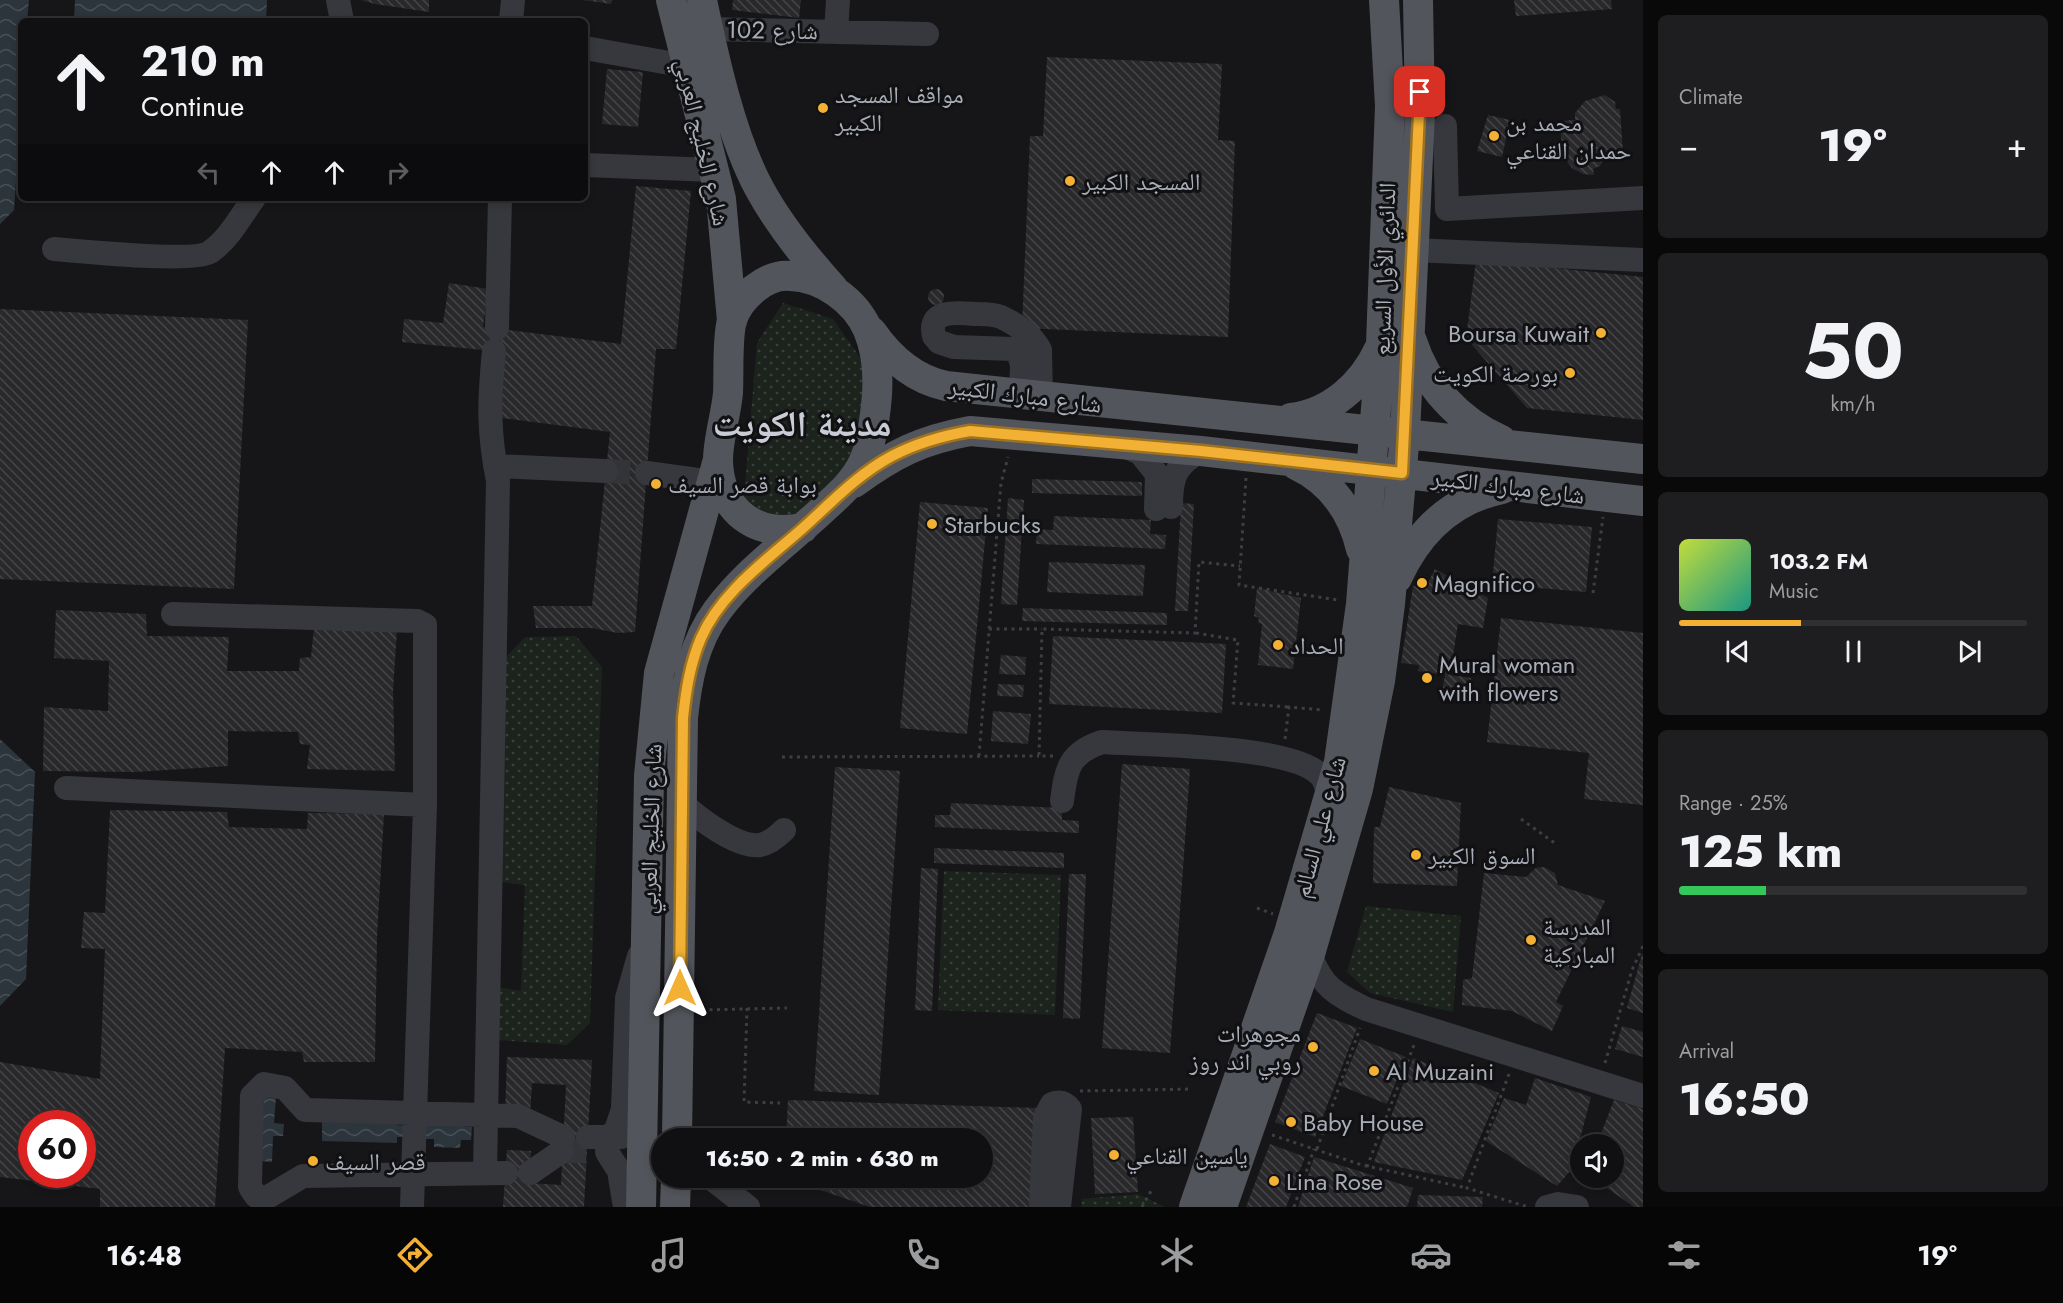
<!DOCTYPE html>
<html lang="en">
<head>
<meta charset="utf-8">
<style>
  :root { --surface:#101012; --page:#1e1e20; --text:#f1f3f6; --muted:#9c9d9f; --line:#303032; --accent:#f2b134 }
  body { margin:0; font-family:Jost,"Noto Naskh Arabic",sans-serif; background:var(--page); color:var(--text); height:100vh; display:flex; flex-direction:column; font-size:22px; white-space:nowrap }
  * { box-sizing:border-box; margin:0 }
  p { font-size:20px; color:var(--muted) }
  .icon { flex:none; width:33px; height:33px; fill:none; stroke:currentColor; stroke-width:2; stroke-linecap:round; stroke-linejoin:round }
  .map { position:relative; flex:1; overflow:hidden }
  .drawer { display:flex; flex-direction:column; gap:15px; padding:15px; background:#09090a; width:420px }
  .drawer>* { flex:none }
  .banner { position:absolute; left:18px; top:18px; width:570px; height:183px; border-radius:9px; box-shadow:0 3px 9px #0003,0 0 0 2px var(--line); background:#101012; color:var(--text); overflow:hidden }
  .fabs { position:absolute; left:1570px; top:1134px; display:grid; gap:12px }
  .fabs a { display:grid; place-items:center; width:54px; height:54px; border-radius:50%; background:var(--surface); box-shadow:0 3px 9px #0003,0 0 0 2px var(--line); font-size:30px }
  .speed { position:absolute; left:18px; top:1110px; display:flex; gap:12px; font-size:30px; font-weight:700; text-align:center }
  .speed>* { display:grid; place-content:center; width:78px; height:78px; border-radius:50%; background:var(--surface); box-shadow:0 3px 9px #0003,0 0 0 2px var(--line); line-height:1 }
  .speed .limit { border:9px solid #d22; background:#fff; color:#111 }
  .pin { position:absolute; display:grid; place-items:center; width:51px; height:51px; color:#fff; margin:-26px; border-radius:12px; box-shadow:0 3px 9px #0006 }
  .me { position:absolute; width:66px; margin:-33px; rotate:0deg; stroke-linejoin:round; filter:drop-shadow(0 0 4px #0008) }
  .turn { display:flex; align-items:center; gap:21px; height:126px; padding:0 24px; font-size:27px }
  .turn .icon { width:78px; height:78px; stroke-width:2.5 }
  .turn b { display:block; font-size:42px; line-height:51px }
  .lanes { display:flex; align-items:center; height:57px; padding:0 24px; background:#0003; justify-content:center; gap:30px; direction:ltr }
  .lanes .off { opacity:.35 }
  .big { font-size:45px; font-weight:800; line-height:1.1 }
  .drawer .tile { flex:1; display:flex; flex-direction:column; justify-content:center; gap:9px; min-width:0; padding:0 21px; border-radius:9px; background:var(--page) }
  .drawer .dial { align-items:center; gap:0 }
  .dial b { font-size:78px; line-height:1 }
  .song { display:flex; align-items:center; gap:18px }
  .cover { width:72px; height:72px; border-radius:9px; background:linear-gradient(135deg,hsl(70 70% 55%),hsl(170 70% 35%)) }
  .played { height:6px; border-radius:3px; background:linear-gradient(90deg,var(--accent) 35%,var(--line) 35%) }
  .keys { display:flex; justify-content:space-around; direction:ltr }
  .heat { display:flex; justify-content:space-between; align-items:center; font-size:33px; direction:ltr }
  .charge { height:9px; border-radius:4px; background:linear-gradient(90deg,#34c759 25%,var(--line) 0) }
  .trip { position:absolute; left:651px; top:1128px; width:342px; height:60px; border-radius:30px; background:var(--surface); box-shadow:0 3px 9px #0003,0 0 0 2px var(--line); font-weight:800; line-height:60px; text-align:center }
  .tab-bar { display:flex; height:96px; justify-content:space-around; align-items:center; background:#060607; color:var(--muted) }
  .tab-bar .icon { width:42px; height:42px }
  .tab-bar .on { color:var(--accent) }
  .tab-bar b { font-size:27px; color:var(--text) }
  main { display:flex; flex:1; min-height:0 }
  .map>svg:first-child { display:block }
  .grass { fill:url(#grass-dots) }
  .water { fill:url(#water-waves) }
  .building { fill:url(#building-back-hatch); fill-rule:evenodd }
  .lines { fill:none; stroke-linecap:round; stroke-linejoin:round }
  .minor-tunnel { stroke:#333438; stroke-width:24; stroke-dasharray:24 12; stroke-linecap:butt }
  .path { stroke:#3d3f44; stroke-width:3; stroke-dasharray:3 4.5; stroke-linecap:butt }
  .minor { stroke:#37383d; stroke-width:24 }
  .major { stroke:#53555c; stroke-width:30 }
  .route-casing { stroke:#9d7322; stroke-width:15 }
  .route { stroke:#f2b134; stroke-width:10 }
  .poi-dot { fill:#f2b134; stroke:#111113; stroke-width:2 }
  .labels { text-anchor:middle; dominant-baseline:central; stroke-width:6; stroke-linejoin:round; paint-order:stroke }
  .street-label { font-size:24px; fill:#a8adb8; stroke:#111113 }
  .poi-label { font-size:24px; fill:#a8adb8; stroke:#111113; text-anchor:start }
  .town-label { font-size:36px; font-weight:bold; fill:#c9ccd4; stroke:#111113 }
</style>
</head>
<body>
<main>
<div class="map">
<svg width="1643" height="1207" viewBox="0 0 1643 1207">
  <defs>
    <pattern id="grass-dots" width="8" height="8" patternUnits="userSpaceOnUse" patternTransform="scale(1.5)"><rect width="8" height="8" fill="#1c231d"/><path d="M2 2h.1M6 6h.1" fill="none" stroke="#3a403c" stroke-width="1.8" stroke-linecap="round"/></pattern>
    <pattern id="water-waves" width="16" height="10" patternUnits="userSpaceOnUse" patternTransform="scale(1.5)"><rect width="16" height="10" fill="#2c353c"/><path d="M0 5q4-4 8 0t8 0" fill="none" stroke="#485056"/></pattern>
    <pattern id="building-back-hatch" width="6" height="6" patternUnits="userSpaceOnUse" patternTransform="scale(1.5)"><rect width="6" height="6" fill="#29292c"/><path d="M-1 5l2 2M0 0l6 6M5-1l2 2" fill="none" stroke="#454548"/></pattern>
  </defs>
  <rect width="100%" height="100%" fill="#161618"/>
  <path class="grass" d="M783,303L833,319L866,366L861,424L848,485L803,525L743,509L757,343Z
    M576,636L602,667L590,1023L567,1045L499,1040V987L521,991L525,885L500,882L506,657L525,637Z
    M944,871L1061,875L1055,1015L938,1010Z
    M1366,906L1461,916L1453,1012L1370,993L1347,972Z
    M1138,1194L1165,1207H1081L1082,1199Z"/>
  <path class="water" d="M0,0H29L27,21H21V107L14,210L0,224Z
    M75,0H267L266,21H74Z
    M0,739L35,772L26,979L0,1006Z
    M264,1096L276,1097L274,1123L284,1124L283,1136H273L272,1162L260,1161Z
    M322,1117L397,1119V1125L406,1126V1137H397V1143L322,1141Z
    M435,1119L462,1120V1126L472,1127L471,1140H461L460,1148L434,1147V1139H423V1126H435Z"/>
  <path class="building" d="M361,0H429V12L375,4Z
    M583,0H612L611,4Z
    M733,0H801L799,18L732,10Z
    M1514,0H1611L1612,9L1516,16Z
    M1047,57L1222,64L1218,140L1235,141L1228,337L1022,328L1030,136H1043Z
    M607,69L643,72L638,127L602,124Z
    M585,70L590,71L587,107H585Z
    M1605,95L1615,102L1616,109H1620L1623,153L1605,156L1600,166L1593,169L1594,175L1583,174L1572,168L1562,155L1560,121L1575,120V113L1585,101Z
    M1488,115L1510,120L1502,157L1477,151Z
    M636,186L691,191L676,349H656L635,632L618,633L592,628H536L533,606H592L610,432L494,417L503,352L402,342L404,319L443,323L449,283L488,289L483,327L621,344Z
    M1476,260L1643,277V420L1527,408L1466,338Z
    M928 297a8 8 0 1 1 16 0a8 8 0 1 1-16 0Z
    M0,309L248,320L234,589L0,579Z
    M1032,479L1142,482V496L1032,493Z
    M1008,498L1024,500L1017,605L1001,604Z
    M920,502L988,508L967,734L900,728Z
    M1181,503L1194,504L1188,611H1175Z
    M1054,516L1151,520L1150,534L1166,535L1165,549L1036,544L1037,529L1053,530Z
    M1498,519L1592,527L1586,592L1492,584Z
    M1049,562L1145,565L1143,596L1047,592Z
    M1435,569L1488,598L1483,628L1458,624L1450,675L1471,678L1467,702L1441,698L1445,675L1418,671L1419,665L1401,663L1413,586L1425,588Z
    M1257,588L1301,598L1293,669L1258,665L1262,624L1258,623L1259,618L1254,616Z
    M1023,608L1167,613V625L1022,621Z
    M56,610L146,614L147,636L229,637L227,671H299L300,658L311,657L314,628L397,630L393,690L395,771L307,769L310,745L300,744L298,732L228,731V766L135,772L43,771L44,707L108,711L109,661L54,658Z
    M1501,618L1643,633V805L1584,799L1589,753L1487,742Z
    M1053,636L1226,644L1222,713L1049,704Z
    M1001,655L1026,657L1025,675L999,674Z
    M998,684L1024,685L1023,697L997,696Z
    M993,711L1031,714L1028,744L991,741Z
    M1122,764L1190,769L1170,1053L1102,1048Z
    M835,767L900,771L879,1095L814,1091Z
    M1389,787L1461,803L1457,886L1373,883L1374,827H1380Z
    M951,803L1062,808V820L1079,821V833L935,827V815H950Z
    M110,810L227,812L229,827L307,829L308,813L384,814L377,937L375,1062H304L302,1052L225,1048L215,1207H100V1189L0,1177V1062L100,1079L105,949L81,948L84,912L105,913ZM32,1124H82V1174H32Z
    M934,848L1064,853V868L934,863Z
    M1544,867L1555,873L1558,885L1605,901L1556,1002L1563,1006L1552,1031L1512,1011L1462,1005L1463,980L1472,978L1484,873L1526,877L1536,868Z
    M921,868L938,869L932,1011L915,1010Z
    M1069,874H1086L1080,1019L1063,1018Z
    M1642,954H1643V1013L1627,1008Z
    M1317,1013L1357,1028L1315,1137L1275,1122Z
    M1622,1026L1643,1032V1057L1615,1049Z
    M1360,1039L1406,1057L1387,1104L1341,1086Z
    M507,1057L592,1060L584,1207H503L507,1150L531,1151L529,1183L561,1185L566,1085L532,1083L530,1116L505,1114Z
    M1413,1058L1499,1093L1462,1180L1374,1162Z
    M1535,1078L1591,1097L1572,1169L1557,1186L1486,1141L1504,1098L1526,1105Z
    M788,1100L1037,1108L1034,1207H870L785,1178H982V1138H786Z
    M1614,1100L1643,1109V1207H1634L1593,1178H1614V1144H1597Z
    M1133,1117L1138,1192L1095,1194L1091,1118Z
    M1270,1144L1305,1157L1286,1207H1246Z
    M1314,1157L1413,1188L1407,1207H1298Z
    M1418,1195L1483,1197L1482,1207H1417Z"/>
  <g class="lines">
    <path class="minor-tunnel" d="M606,471L647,473
      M562,1151H587"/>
    <path class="path" d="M1246,478L1239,585L1338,600
      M1593,593L1603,517
      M989,629H1042
      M1196,633L1238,640L1233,703L1289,707
      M1285,739L1289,707L1323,710
      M979,756L1001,483L1008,457
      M1053,756H1039L1042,629L1195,633L1199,562L1240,566
      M782,757L1039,756
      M1521,819L1556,844
      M1257,908L1273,914
      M747,1008L744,1102L780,1103
      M702,1010L787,1008
      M1605,1063L1632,970L1643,946
      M1509,1074L1467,1188L1528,1207
      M1080,1091L1192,1089
      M1272,1135L1362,1165L1467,1188
      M1317,1149L1360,1028
      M1367,1167L1414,1045
      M1142,1207L1151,1191
      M1294,1207L1314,1149"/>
    <path class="minor" d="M338,0L342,21
      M511,21L513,0
      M708,29L927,34
      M836,32L838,0
      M585,48L686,66
      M1445,126L1447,209L1643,198
      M585,165L713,170
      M54,249C81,251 193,263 210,252C229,239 241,216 254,198
      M1413,250L1643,260
      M497,328L500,198
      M1021,396L1022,365L1018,351L1013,349L954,347L939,342L934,336C927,308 959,313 977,314C985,314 994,314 1001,317C1016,324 1032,335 1040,350L1041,398
      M1122,445L1140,453L1157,474L1156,509
      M495,466L606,471
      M647,473L712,482
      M1171,507C1171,479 1174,465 1201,451
      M173,614L417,621L425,625V805
      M66,788L425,805L412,1207
      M1062,801C1066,769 1069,753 1102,742C1146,745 1290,745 1319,774C1326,780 1327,790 1329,799
      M682,803C698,818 737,848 760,845C770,843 777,837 784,830
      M1310,954C1322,987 1335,994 1366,1009L1643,1096
      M588,1137H608L616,1130L623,1109L627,998L639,956
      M621,1137H608L607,1152L619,1171L625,1207
      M485,1172L498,481C488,430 489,402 494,351
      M506,1173L303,1176L266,1198L256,1196L250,1187L252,1096L264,1084L285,1088L305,1110L518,1116L563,1137
      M530,1173L562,1151
      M711,1178L748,1207
      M1041,1207L1045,1117L1052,1104C1060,1101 1065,1102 1070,1109L1059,1207
      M1547,1207L1558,1204L1577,1207"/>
    <path class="major" d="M671,0L721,199L732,321
      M702,0C714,58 731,136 759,188C779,225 805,257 833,288
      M872,332C890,358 913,379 946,386L1643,459
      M1412,341C1426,386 1459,421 1501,440
      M1291,418C1331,413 1363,384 1379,349
      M1296,465C1332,482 1352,511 1361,549
      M854,483C893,454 921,440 970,431L1201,451L1643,501
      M1397,578C1418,532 1452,499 1502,489
      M677,1138L683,718C687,680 694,642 717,611C744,574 785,544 818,514C835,498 853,484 863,463C871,446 874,424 876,406C879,380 878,354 868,330C855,300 822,277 790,276C765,274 739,298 732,320C727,337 729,374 728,393C726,415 718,439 718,460C719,510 755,538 803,528
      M641,1207L649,776L659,673L717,463
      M675,1207L676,1178
      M1194,1207L1289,933L1339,762L1361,604L1381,343L1390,106L1384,0
      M1222,1207L1310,954L1358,789L1380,681L1390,604L1405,434L1420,114L1418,0"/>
  </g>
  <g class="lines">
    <defs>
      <path id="route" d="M680,988L683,718C686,690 690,664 701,638C721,592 767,560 803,528C831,503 858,474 892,456C917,443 941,436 970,431L1201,451L1402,473L1420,92"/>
    </defs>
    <use href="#route" class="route-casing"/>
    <use href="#route" class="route"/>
  </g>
  <g class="poi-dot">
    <circle cx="823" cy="108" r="6"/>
    <circle cx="1494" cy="136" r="6"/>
    <circle cx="1070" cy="181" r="6"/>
    <circle cx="1601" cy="333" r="6"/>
    <circle cx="1570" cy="373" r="6"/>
    <circle cx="656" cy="484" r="6"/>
    <circle cx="932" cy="524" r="6"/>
    <circle cx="1422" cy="583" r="6"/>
    <circle cx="1278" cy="645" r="6"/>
    <circle cx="1427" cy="678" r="6"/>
    <circle cx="1416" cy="855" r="6"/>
    <circle cx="1531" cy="940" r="6"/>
    <circle cx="1313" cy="1047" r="6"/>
    <circle cx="1374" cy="1071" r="6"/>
    <circle cx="1291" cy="1122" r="6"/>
    <circle cx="1114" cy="1155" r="6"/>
    <circle cx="313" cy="1161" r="6"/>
    <circle cx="1274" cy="1181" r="6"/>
  </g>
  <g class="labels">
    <g class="street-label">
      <text transform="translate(772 30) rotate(1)">شارع 102</text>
      <text transform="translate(703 142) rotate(77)">شارع الخليج العربي</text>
      <text transform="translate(1384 269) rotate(-88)">الدائري الأول السريع</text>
      <text transform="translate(1025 395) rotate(7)">شارع مبارك الكبير</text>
      <text transform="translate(1508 486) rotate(7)">شارع مبارك الكبير</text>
      <text transform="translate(1319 827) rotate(-75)">شارع علي السالم</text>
      <text transform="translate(650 829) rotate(-88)">شارع الخليج العربي</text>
    </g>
    <g class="poi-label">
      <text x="835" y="94">مواقف المسجد<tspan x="835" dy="28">الكبير</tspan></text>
      <text x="1506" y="122">محمد بن<tspan x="1506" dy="28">حمدان القناعي</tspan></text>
      <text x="1082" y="181">المسجد الكبير</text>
      <text x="1589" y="333" text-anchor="end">Boursa Kuwait</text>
      <text x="1558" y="373" text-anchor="end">بورصة الكويت</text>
      <text x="668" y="484">بوابة قصر السيف</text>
      <text x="944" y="524">Starbucks</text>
      <text x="1434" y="583">Magnifico</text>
      <text x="1290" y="645">الحداد</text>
      <text x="1439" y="664">Mural woman<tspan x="1439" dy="28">with flowers</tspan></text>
      <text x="1428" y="855">السوق الكبير</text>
      <text x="1543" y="926">المدرسة<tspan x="1543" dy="28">المباركية</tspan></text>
      <text x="1301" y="1033" text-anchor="end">مجوهرات<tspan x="1301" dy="28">روبي اند روز</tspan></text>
      <text x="1386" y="1071">Al Muzaini</text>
      <text x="1303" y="1122">Baby House</text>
      <text x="1126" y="1155">ياسين القناعي</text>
      <text x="325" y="1161">قصر السيف</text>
      <text x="1286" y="1181">Lina Rose</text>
    </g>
    <g class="town-label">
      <text x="802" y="423">مدينة الكويت</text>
    </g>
  </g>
</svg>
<div class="fabs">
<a><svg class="icon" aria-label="sound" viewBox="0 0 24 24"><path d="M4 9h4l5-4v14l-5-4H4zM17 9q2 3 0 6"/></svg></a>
</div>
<div class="speed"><div class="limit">60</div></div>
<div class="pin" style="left:1420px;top:92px;background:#d93025"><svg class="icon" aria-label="arrive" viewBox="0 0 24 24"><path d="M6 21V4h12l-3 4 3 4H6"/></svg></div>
<svg class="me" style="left:680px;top:988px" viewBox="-20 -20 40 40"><path d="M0-17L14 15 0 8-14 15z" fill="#f2b134" stroke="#fff" stroke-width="4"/></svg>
<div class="trip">16:50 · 2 min · 630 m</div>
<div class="banner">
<div class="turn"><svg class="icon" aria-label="ahead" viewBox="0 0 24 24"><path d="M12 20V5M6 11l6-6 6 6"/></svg><div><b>210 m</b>Continue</div></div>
<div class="lanes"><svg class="icon off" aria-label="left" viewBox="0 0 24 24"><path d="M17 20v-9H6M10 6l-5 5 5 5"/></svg><svg class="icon" aria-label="ahead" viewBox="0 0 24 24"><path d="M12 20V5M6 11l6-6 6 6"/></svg><svg class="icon" aria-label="ahead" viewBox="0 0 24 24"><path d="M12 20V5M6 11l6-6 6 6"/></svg><svg class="icon off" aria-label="right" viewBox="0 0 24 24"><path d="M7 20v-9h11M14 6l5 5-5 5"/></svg></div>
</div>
</div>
<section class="drawer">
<div class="tile"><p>Climate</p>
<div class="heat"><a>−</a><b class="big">19°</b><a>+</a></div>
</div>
<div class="tile dial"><b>50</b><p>km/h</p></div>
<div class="tile">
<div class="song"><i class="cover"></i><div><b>103.2 FM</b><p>Music</p></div></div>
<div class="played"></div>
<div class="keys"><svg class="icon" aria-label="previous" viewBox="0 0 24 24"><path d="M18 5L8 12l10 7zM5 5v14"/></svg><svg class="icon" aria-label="pause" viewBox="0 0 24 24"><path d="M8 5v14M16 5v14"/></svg><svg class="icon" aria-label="next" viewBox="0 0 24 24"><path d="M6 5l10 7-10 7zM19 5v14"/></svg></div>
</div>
<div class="tile"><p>Range · 25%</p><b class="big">125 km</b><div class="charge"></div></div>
<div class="tile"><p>Arrival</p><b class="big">16:50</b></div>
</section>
</main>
<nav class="tab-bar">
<b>16:48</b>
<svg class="icon on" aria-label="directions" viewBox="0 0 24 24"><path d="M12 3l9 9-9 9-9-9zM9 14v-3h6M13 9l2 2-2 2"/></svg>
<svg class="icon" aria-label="music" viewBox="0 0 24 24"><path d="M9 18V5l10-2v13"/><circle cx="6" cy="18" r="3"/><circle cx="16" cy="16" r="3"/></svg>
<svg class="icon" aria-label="phone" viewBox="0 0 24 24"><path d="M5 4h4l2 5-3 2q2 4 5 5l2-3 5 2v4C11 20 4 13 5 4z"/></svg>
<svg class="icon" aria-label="climate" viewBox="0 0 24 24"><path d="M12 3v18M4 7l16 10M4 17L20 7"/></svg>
<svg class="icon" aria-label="car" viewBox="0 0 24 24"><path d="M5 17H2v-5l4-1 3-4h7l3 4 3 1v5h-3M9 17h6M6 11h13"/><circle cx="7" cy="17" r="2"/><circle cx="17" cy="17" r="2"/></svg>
<svg class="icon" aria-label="filters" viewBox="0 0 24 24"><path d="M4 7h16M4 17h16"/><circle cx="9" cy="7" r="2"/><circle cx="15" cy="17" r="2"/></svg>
<b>19°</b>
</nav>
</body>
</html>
